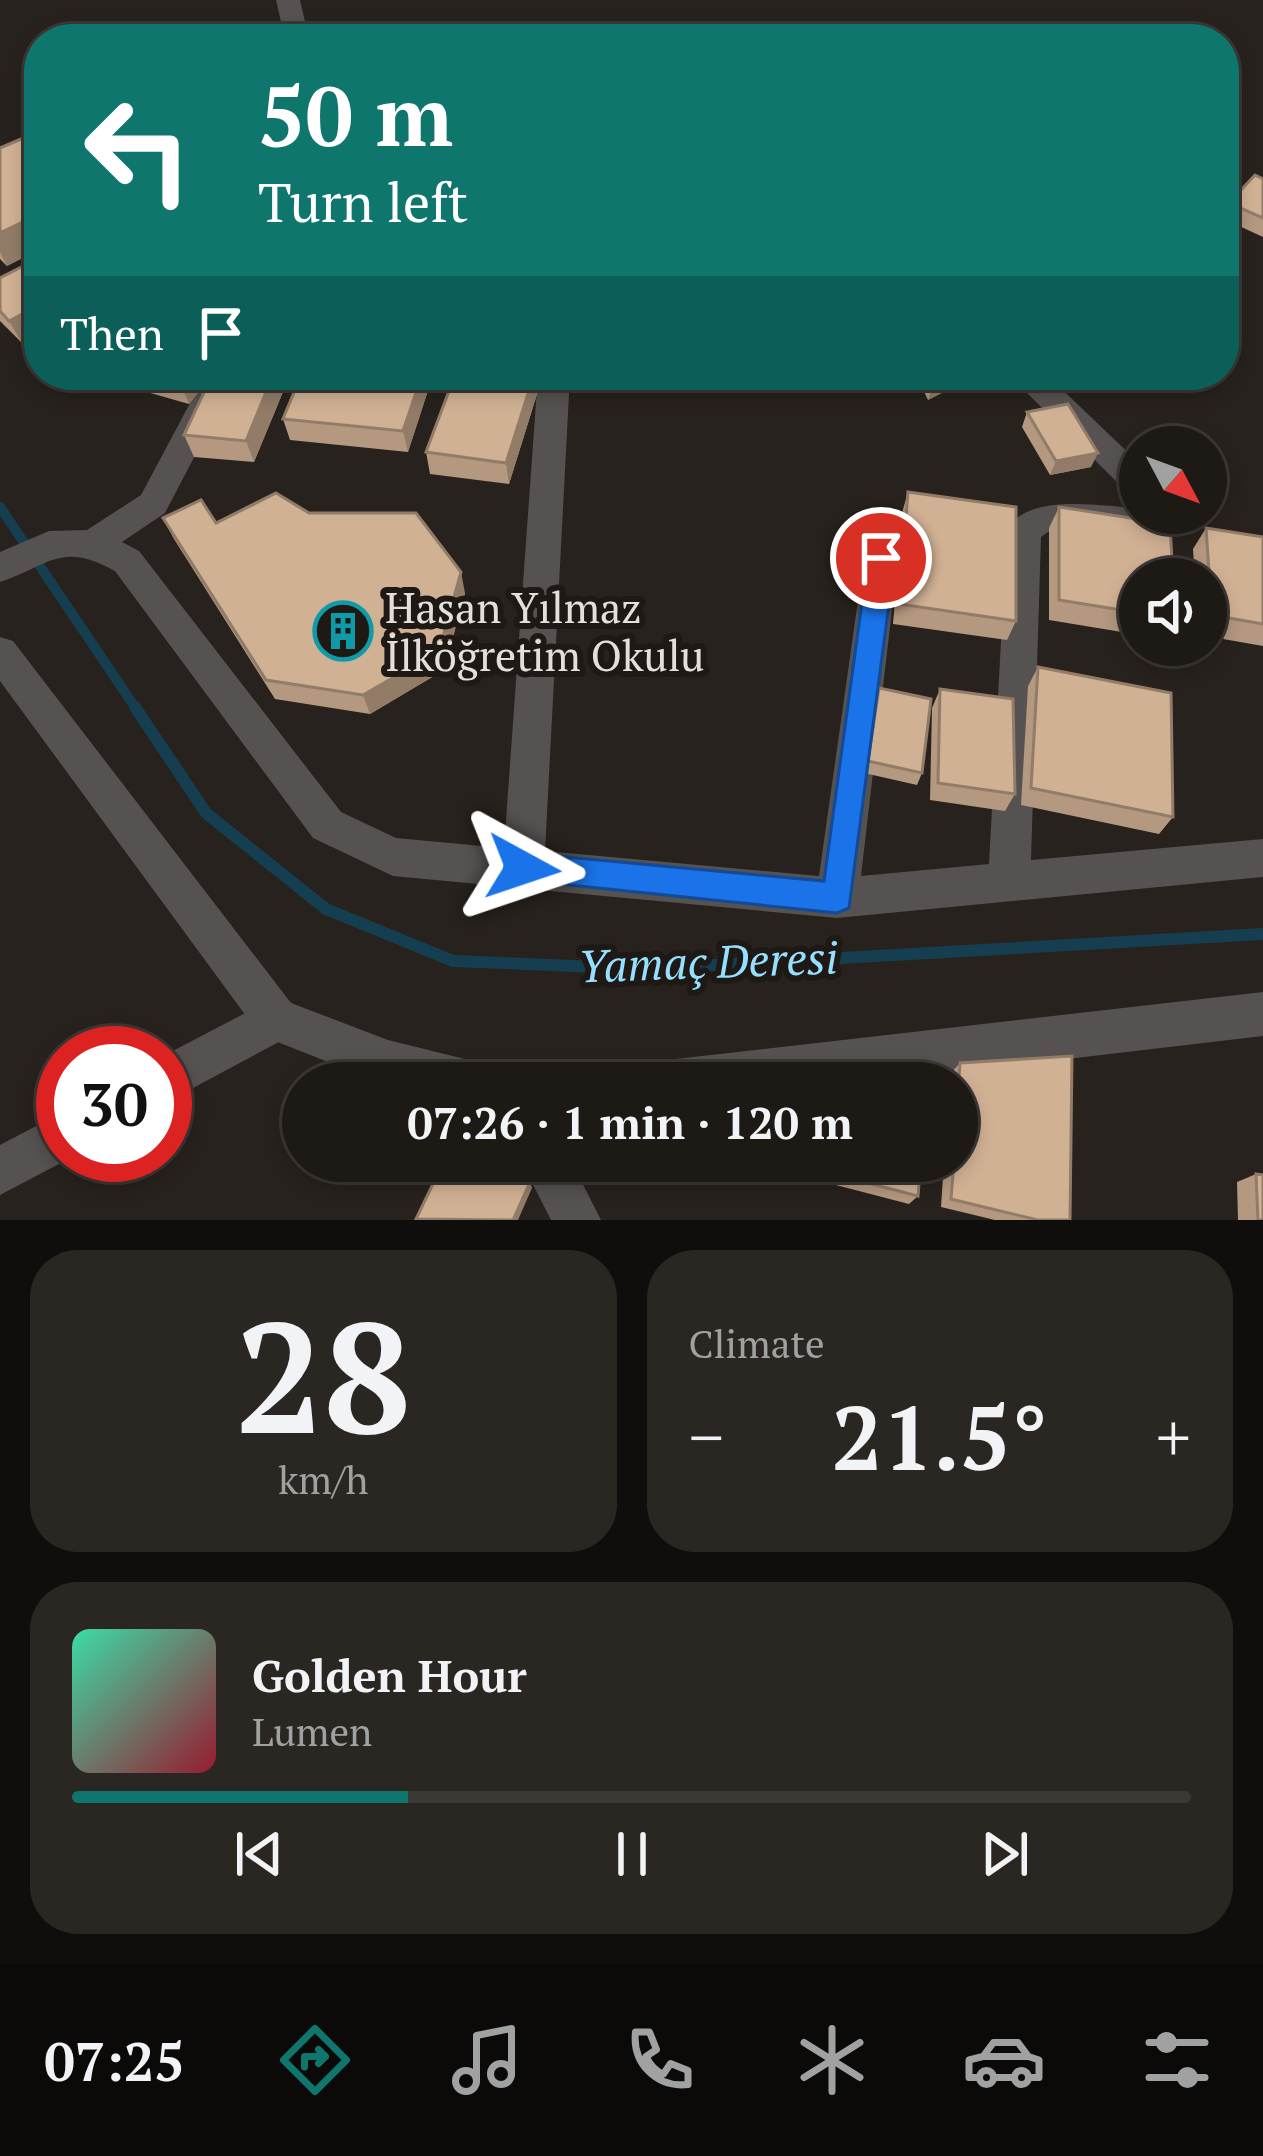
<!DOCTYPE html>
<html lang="en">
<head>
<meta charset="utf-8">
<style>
  :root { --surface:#1d1a16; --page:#2a2723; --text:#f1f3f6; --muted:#a0a1a1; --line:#3b3835; --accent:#0f766e }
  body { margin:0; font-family:"PT Serif",serif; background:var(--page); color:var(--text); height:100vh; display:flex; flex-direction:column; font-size:45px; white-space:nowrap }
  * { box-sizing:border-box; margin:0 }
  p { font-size:39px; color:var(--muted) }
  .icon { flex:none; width:66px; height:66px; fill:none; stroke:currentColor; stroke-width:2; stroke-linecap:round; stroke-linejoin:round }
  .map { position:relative; height:1220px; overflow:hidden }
  .drawer { display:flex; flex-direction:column; gap:30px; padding:30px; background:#100e0c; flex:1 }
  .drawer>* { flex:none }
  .guide { position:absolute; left:24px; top:24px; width:1215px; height:366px; border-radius:48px; box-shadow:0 6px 18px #0003,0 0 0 3px var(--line); background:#0f766e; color:#fff; overflow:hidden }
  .needle { width:78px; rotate:131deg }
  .fabs { position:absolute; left:1119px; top:426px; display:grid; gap:24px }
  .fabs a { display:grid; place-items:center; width:108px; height:108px; border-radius:50%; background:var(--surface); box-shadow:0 6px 18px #0003,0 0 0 3px var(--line); font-size:60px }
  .speed { position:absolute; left:36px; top:1026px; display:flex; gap:24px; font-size:60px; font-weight:700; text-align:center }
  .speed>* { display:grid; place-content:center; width:156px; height:156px; border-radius:50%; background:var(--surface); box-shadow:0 6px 18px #0003,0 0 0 3px var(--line); line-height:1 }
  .speed .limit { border:18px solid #d22; background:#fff; color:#111 }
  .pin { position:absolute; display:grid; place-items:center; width:102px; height:102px; color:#fff; margin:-51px; border:6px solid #fff; border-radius:50%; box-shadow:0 3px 12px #0007 }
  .me { position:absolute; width:132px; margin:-66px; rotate:95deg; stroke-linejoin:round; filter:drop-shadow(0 0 9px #0008) }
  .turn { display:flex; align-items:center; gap:42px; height:252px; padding:0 36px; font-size:54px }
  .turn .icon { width:156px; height:156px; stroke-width:2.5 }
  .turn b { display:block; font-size:84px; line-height:102px }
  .then { display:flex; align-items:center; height:114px; padding:0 36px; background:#0003; gap:24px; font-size:45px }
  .big { font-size:90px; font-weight:700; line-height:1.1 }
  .drawer .card { flex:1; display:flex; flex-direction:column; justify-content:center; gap:18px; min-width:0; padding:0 42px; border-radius:48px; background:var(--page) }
  .drawer .dial { align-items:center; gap:0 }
  .dial b { font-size:156px; line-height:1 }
  .song { display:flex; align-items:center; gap:36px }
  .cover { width:144px; height:144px; border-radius:18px; background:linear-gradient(135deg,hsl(160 70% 55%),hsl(350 70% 35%)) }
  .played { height:12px; border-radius:6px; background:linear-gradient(90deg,var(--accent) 30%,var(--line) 30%) }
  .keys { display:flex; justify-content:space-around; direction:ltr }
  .heat { display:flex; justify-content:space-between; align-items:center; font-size:66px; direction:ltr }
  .drawer .tiles { flex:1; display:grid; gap:30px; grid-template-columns:1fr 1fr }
  .card:last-child { grid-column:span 2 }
  .trip { position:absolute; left:282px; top:1062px; width:696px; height:120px; border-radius:60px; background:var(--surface); box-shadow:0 6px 18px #0003,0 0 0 3px var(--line); font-weight:700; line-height:120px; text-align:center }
  .tab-bar { display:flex; height:192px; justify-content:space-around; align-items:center; background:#0c0a09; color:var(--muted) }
  .tab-bar .icon { width:84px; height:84px }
  .tab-bar .selected { color:var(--accent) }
  .tab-bar b { font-size:54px; color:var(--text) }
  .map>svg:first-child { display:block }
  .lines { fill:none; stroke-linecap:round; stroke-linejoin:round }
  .stream-far1 { stroke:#153f50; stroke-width:10 }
  .stream { stroke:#153f50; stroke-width:12 }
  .minor { fill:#555251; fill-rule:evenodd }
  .tertiary { fill:#555251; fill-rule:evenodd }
  .wall { fill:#b4987f }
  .shaded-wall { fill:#927c68 }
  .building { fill:#d1b194; stroke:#927c68; stroke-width:3 }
  .route { fill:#1a73e8; stroke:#114b97; stroke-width:3 }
  .labels { text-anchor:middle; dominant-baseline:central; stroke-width:12; stroke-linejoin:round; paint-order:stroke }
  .poi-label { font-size:42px; fill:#e3dfdc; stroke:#1e1914; text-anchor:start }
  .water-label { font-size:45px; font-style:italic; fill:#97dfff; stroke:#1e1914 }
</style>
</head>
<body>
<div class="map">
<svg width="1263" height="1220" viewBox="0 0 1263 1220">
  <rect width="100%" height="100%" fill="#27221d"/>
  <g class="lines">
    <path class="stream-far1" d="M0,507L137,710"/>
    <path class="stream" d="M135,707L206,813L326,909L453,961L646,969L1263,934"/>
    <path class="minor" d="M276,0H300L309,39H285Z
      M205,375H237L165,513L122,542L139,551L341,812L396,838L504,848L538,375H570L545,851L819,876L864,558L869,548L881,544L893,548L898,558L861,876L989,864L1007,530C1028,491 1103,507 1140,508V513H1175L1162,531L1150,535L1048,532L1041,537L1031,860L1263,839V877L837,918L393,876L313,838L115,571C61,541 50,565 0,582V552L49,531L87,530L141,495Z
      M1019,375H1047L1140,464V497L1128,493L1021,387Z
      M276,997L292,1003L298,1019L292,1035L165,1103V1055Z
      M63,1112V1155H76L0,1195V1145Z
      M521,1161H571L601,1220H551Z"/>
    <path class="tertiary" d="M0,637L13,641L291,1003L388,1040L497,1067L504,1083H381L260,1035L0,681Z
      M1263,992V1036L864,1083H644L651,1067L667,1060Z"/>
  </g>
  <path class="wall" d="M0,148L39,155V334L22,343L0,321V278L34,261L30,254L7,266L0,259Z
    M1263,179V237L1224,219V212L1229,203Z
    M99,375H290L254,462L194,457L184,435L212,375L189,404L101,379Z
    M433,375L408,452L290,440L283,419Z
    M455,375H543L509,484L430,474L426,452Z
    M916,375H967L965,381L928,400Z
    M1027,412L1091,467L1050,475L1022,427Z
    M908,492L1016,621L1007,640L893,624L902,513Z
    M1059,507L1140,579V635L1049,620V528Z
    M309,513L465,593L444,670L370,714L275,699L174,539L163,518L216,523Z
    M1206,528L1263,537V646L1206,636V579H1195L1193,549Z
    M1038,667L1173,817L1159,834L1021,805L1028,686Z
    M879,688L922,773L917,785L864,773L875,701Z
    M940,689L1015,794L1005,811L930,800L932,708Z
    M960,1063L1070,1220H995L941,1207L944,1161H957V1083H949L950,1074Z
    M779,1161H921L918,1196L909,1204L778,1170Z
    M1256,1174L1263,1220H1238L1237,1182Z"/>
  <path class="shaded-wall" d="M39,214V250L25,245L30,254L7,266L0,252V233Z
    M39,305V334L22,343L9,321Z
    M185,375H212L189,404L180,382Z
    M273,375H290L254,462L246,441Z
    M422,375H433L408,452L403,431Z
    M534,375H543L509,484L506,463Z
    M952,375H967L965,381L928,400L933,385Z
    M1098,453L1091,467L1050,475L1056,461Z
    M461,572L465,593L444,670L370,714L363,695Z
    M530,1182L532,1188L518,1220H513Z"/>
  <path class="building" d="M21,139L39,155V214L0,233V148Z
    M1255,175L1263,179V218L1229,203Z
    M39,238V257L25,245Z
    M39,258V305L9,321L0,311V278Z
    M154,375H185L180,382Z
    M212,375H273L246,441L184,435Z
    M301,375H422L403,431L283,419Z
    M455,375H534L506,463L426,452Z
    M928,375H952L933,385Z
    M1068,404L1098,453L1056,461L1027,412Z
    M908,492L1016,507V621L899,604Z
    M276,493L309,513H416L461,572L439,651L363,695L266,680L163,518L201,500L216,523Z
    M1059,507L1170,524L1173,579H1140V613L1059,600Z
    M1206,528L1263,537V624L1212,615Z
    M1038,667L1171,693L1173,817L1031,788Z
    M879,688L931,699L922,773L868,761Z
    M940,689L1013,699L1015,794L938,783Z
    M1072,1056L1070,1220H1038L951,1199L954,1161H957V1108L960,1063Z
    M444,1161H488L530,1182L513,1220L416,1219Z
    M783,1161H921L918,1196Z
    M1256,1174L1263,1175V1220H1258Z"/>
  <path class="route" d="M881,547L895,558L849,908L837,913L512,879L507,868L512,858L523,853L824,881L868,558Z"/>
  <defs>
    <symbol id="building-ring" viewBox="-11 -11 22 22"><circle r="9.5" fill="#1e1914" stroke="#0f9aa8" stroke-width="1.5"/><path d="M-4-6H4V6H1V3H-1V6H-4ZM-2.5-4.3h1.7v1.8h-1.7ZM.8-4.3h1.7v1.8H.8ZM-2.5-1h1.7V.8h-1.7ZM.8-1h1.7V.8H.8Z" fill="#0f9aa8"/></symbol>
  </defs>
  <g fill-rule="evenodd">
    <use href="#building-ring" x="310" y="598" width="66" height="66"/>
  </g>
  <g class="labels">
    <g class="poi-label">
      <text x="385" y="607">Hasan Yılmaz<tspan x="385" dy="48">İlköğretim Okulu</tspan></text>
    </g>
    <g class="water-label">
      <text transform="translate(708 961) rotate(-2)">Yamaç Deresi</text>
    </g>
  </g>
</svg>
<div class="fabs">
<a><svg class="needle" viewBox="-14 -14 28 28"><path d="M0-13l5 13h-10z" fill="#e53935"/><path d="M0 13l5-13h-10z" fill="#a0a1a1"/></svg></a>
<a><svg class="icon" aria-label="sound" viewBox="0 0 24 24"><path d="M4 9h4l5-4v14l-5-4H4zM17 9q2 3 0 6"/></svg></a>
</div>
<div class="speed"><div class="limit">30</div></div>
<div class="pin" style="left:881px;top:558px;background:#d93025"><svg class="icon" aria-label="arrive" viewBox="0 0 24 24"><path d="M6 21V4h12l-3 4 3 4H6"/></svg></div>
<svg class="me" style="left:523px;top:868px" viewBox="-20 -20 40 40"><path d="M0-17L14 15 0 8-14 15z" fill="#1a73e8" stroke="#fff" stroke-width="4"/></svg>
<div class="trip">07:26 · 1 min · 120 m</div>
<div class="guide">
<div class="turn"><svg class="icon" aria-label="left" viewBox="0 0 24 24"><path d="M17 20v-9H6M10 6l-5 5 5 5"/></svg><div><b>50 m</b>Turn left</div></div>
<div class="then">Then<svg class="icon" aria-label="arrive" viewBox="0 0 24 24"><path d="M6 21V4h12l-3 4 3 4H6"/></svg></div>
</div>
</div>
<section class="drawer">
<div class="tiles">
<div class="card dial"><b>28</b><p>km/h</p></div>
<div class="card"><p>Climate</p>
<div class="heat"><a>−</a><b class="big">21.5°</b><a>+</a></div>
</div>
<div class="card">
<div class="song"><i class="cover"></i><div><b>Golden Hour</b><p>Lumen</p></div></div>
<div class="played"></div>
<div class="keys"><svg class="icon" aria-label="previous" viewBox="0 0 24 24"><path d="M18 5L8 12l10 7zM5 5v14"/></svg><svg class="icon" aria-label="pause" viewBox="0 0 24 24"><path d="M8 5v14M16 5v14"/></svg><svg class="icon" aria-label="next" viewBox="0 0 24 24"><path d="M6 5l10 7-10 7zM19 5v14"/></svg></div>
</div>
</div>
</section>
<nav class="tab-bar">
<b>07:25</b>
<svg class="icon selected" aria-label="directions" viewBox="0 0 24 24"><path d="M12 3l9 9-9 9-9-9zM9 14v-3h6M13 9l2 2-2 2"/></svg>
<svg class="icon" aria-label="music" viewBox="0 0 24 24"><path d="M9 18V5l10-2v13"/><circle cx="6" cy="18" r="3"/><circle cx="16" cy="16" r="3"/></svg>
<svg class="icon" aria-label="phone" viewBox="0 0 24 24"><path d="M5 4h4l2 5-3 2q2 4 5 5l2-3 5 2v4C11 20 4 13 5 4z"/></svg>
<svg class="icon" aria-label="climate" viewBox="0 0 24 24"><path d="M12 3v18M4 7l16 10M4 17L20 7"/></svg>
<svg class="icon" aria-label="car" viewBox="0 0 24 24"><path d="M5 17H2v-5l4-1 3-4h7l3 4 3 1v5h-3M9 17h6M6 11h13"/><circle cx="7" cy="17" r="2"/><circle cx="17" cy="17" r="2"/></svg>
<svg class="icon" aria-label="filters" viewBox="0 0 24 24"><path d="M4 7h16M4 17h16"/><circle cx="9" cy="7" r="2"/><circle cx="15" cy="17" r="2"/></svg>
</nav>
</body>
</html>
